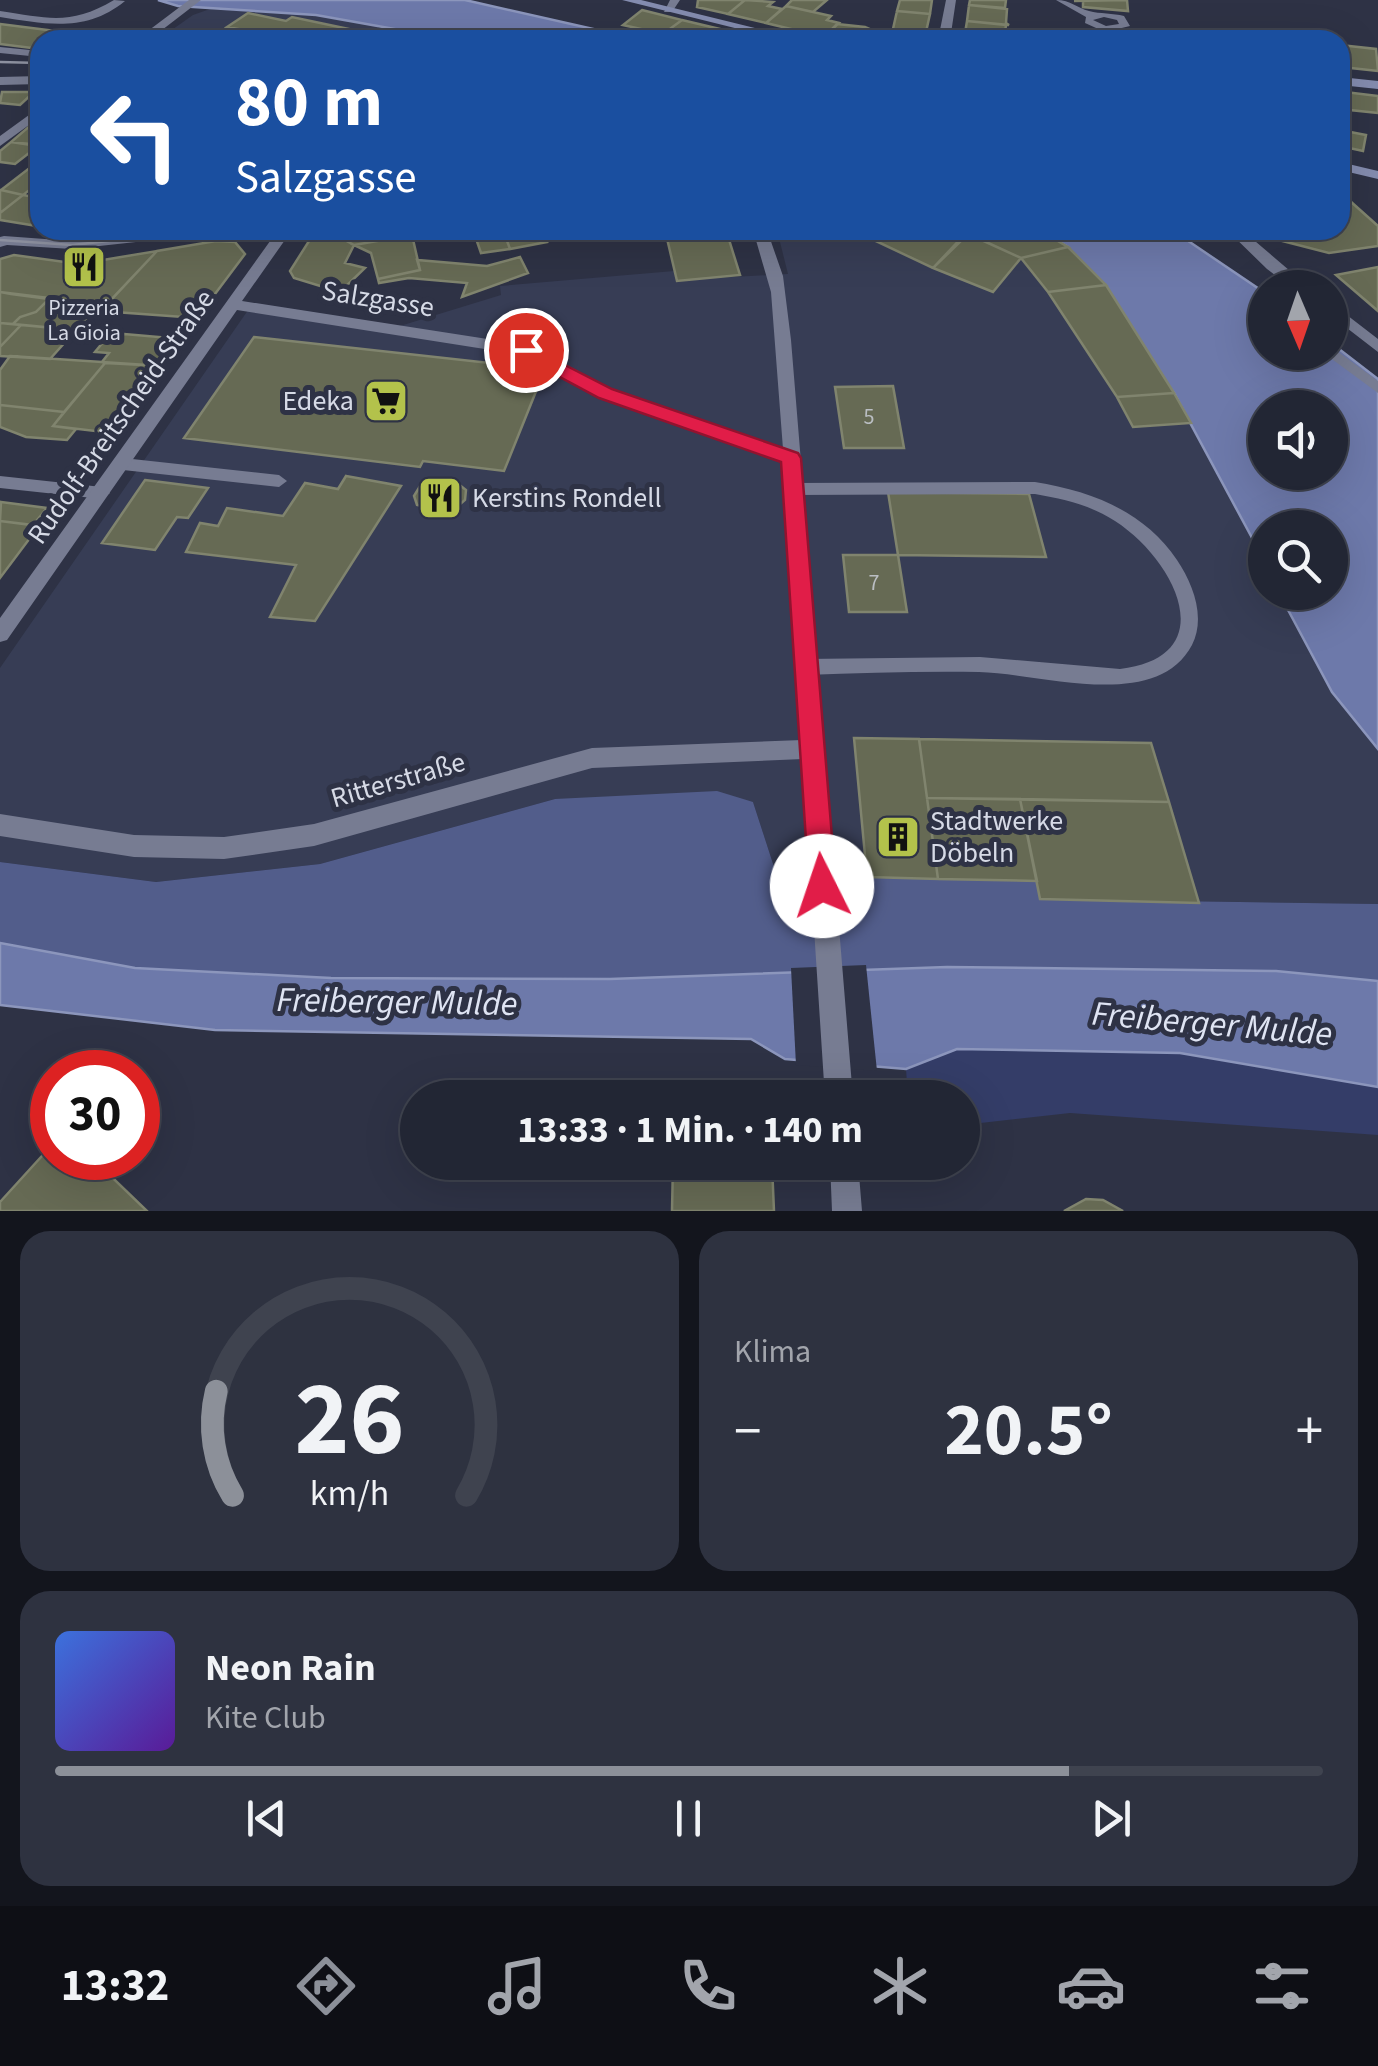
<!DOCTYPE html>
<html lang="de">
<head>
<meta charset="utf-8">
<style>
  :root { --surface:#222634; --page:#2e3240; --text:#f1f3f6; --muted:#a2a5ac; --line:#3f434f; --accent:#8c9099 }
  body { margin:0; font-family:"Source Sans 3",sans-serif; background:var(--page); color:var(--text); height:100vh; display:flex; flex-direction:column; font-size:38px; white-space:nowrap }
  * { box-sizing:border-box; margin:0 }
  p { font-size:32px; color:var(--muted) }
  .icon { flex:none; width:55px; height:55px; fill:none; stroke:currentColor; stroke-width:2; stroke-linecap:round; stroke-linejoin:round }
  .map { position:relative; height:1211px; overflow:hidden }
  .side { display:flex; flex-direction:column; gap:20px; padding:20px; background:#13151d; flex:1 }
  .side>* { flex:none }
  .guide { position:absolute; left:30px; top:30px; width:1320px; height:210px; border-radius:30px; box-shadow:0 10px 40px #0002,0 0 0 2px var(--line); background:#1a4fa0; color:#fff; overflow:hidden }
  .needle { width:65px; rotate:178deg }
  .buttons { position:absolute; left:1248px; top:270px; display:grid; gap:20px }
  .buttons a { display:grid; place-items:center; width:100px; height:100px; border-radius:50%; background:var(--surface); box-shadow:0 10px 40px #0002,0 0 0 2px var(--line); font-size:50px }
  .speed { position:absolute; left:30px; top:1050px; display:flex; gap:20px; font-size:50px; font-weight:700; text-align:center }
  .speed>* { display:grid; place-content:center; width:130px; height:130px; border-radius:50%; background:var(--surface); box-shadow:0 10px 40px #0002,0 0 0 2px var(--line); line-height:1 }
  .speed .limit { border:15px solid #d22; background:#fff; color:#111 }
  .pin { position:absolute; display:grid; place-items:center; width:85px; height:85px; color:#fff; margin:-42px; border:5px solid #fff; border-radius:50%; box-shadow:0 2px 10px #0007 }
  .me { position:absolute; width:110px; margin:-55px; rotate:356deg; stroke-linejoin:round; filter:drop-shadow(0 0 8px #0008) }
  .turn { display:flex; align-items:center; gap:35px; height:210px; padding:0 40px; font-size:45px }
  .turn .icon { width:130px; height:130px; stroke-width:2.5 }
  .turn b { display:block; font-size:70px; line-height:85px }
  .big { font-size:75px; font-weight:700; line-height:1.1 }
  .side .widget { flex:1; display:flex; flex-direction:column; justify-content:center; gap:15px; min-width:0; padding:0 35px; border-radius:30px; background:var(--page) }
  .side .dial { align-items:center; gap:0 }
  .dial svg { height:260px; overflow:visible; fill:none; stroke:var(--line); stroke-width:7; stroke-linecap:round; text-anchor:middle }
  .dial text { fill:var(--text); stroke:none }
  .song { display:flex; align-items:center; gap:30px }
  .cover { width:120px; height:120px; border-radius:15px; background:linear-gradient(135deg,hsl(220 70% 55%),hsl(270 70% 35%)) }
  .played { height:10px; border-radius:5px; background:linear-gradient(90deg,var(--accent) 80%,var(--line) 80%) }
  .keys { display:flex; justify-content:space-around; direction:ltr }
  .heat { display:flex; justify-content:space-between; align-items:center; font-size:55px; direction:ltr }
  .side .tiles { flex:1; display:grid; gap:20px; grid-template-columns:1fr 1fr }
  .widget:last-child { grid-column:span 2 }
  .trip { position:absolute; left:400px; top:1080px; width:580px; height:100px; border-radius:50px; background:var(--surface); box-shadow:0 10px 40px #0002,0 0 0 2px var(--line); font-weight:700; line-height:100px; text-align:center }
  .tabs { display:flex; height:160px; justify-content:space-around; align-items:center; background:#0e0f15; color:var(--muted) }
  .tabs .icon { width:70px; height:70px }
  .tabs .on { color:var(--accent) }
  .tabs b { font-size:45px; color:var(--text) }
  .map>svg:first-child { display:block }
  .built { fill:#373d55 }
  .green { fill:#343d68 }
  .forest { fill:#525d8b }
  .water { fill:#6d79aa; stroke:#8c96bc; stroke-width:2.5; fill-rule:evenodd }
  .pier { fill:#2e3245 }
  .building { fill:#666a54; stroke:#80846e; stroke-width:2.5 }
  .lines { fill:none; stroke-linecap:round; stroke-linejoin:round }
  .lane { fill:#777c92; fill-rule:evenodd }
  .street { fill:#777c92; fill-rule:evenodd }
  .secondary { fill:#848caf; fill-rule:evenodd }
  .tram { stroke:#8e92a1; stroke-width:2.5 }
  .route { fill:#e11d48; stroke:#92132f; stroke-width:2.5 }
  .labels { text-anchor:middle; dominant-baseline:central; stroke-width:10; stroke-linejoin:round; paint-order:stroke }
  .far-poi-label { font-size:22px; fill:#d6dae6; stroke:#2e3245 }
  .number-label { font-size:22px; fill:#babec2 }
  .street-label { font-size:28px; fill:#d6dae6; stroke:#2e3245 }
  .poi-label { font-size:28px; fill:#d6dae6; stroke:#2e3245; text-anchor:start }
  .near-water-label { font-size:35px; font-style:italic; fill:#dfe4f3; stroke:#2e3245 }
</style>
</head>
<body>
<div class="map">
<svg width="1378" height="1211" viewBox="0 0 1378 1211">
  <rect width="100%" height="100%" fill="#2e3245"/>
  <path class="built" d="M210,9L315,15L378,26L379,30L366,40H210L166,34L193,15Z
    M777,230H1039L1068,247L1191,423L1265,562V592L1279,593L1332,692L1378,749V904L1040,899L777,876L753,802L555,799L320,864L156,882L0,862V668L253,303L400,326L501,295L500,286L674,271L677,280L788,274Z"/>
  <path class="green" d="M1025,1048L1180,1053L1378,1087V1135L1070,1113L963,1125L962,1098L908,1097L906,1069L957,1049Z"/>
  <path class="forest" d="M717,791L753,802L777,876L1037,881L1041,899L1378,904V981L1276,971L947,967L610,979L331,978L135,968L0,943V862L156,882L320,864L555,799Z"/>
  <path class="water" d="M158,0H465L642,40H456L316,15L178,6Z
    M1039,230H1172L1265,293V352H1330V342L1378,379V749L1332,692L1279,593L1330,592V528H1265V562L1174,393L1068,247ZM1265,408H1330V472H1265Z
    M0,943L135,968L331,978L610,979L947,967L1276,971L1378,981V1087L1180,1053L957,1049L906,1069L785,1059L751,1039L215,1030L0,1005Z"/>
  <path class="pier" d="M866,965L877,1071L796,1065L791,968Z"/>
  <path class="building" d="M698,0H745L728,14L697,7Z
    M745,0L773,2L768,6L782,9L766,23L728,14Z
    M792,0H827L813,12L786,6Z
    M900,0H932L930,14L897,11Z
    M970,0H1006L1005,8L969,5Z
    M1127,0L1128,11L1083,7V1H1074Z
    M969,5L1007,9L1006,23L1009,25L967,21Z
    M786,6L831,16L827,20L839,23L824,37L766,23Z
    M642,10L682,20L663,34L623,25Z
    M897,11L930,14L926,32L893,29Z
    M248,13L286,21L292,17L358,31L346,40H297L227,27Z
    M682,20L728,31L717,40H685L663,34Z
    M967,21L1006,25L1004,40L964,39Z
    M0,24L95,36L113,38L40,40V49L0,44Z
    M837,24L865,27L881,34L876,40L824,37Z
    M893,29L926,32L924,40H876L886,39L889,36L885,34Z
    M728,31L757,38L717,40Z
    M1340,45L1376,49L1378,71L1342,67Z
    M2,92H34L20,105L0,103Z
    M1345,92L1378,96V113L1350,110Z
    M38,119L40,145L11,142Z
    M1340,130L1366,135L1363,151L1340,146Z
    M11,142L38,146L15,164L0,162V151Z
    M40,160V182L23,195L1,190Z
    M0,190H1L23,195L0,213Z
    M1340,192L1378,226V246L1329,253L1271,238L1262,230H1340Z
    M23,195L40,198L37,226L0,220V213Z
    M316,230H326L354,245L345,263L365,268L340,292L294,278L290,271Z
    M326,230H411L412,235L354,245Z
    M473,230H503L510,249L481,253Z
    M503,230H542L547,242L510,249Z
    M665,230H726L740,275L677,281Z
    M867,230H933L960,242L933,268L861,234Z
    M960,230H1039L1068,247L1021,258Z
    M966,233L1021,258L993,292L933,268Z
    M412,235L420,270L378,279L371,253L354,245Z
    M216,241L235,242L245,254L197,318L115,312L113,298L157,251Z
    M1068,247L1106,285L1048,292L1021,258Z
    M157,251L106,305L0,292V259L14,255L79,264Z
    M520,257L528,273L462,297L467,283L409,278L379,283L378,279L420,270L417,260L487,266Z
    M1378,267V311L1336,275Z
    M1106,285L1174,393L1117,397L1048,292Z
    M0,292L11,294L49,299L36,312L20,317L13,324L0,323Z
    M49,299L99,305L76,330L13,324L20,317L36,312Z
    M0,323L21,325L0,347Z
    M21,325L76,330L50,359L0,356V347Z
    M124,334L182,339L162,366L102,362L109,353L95,352L104,341L117,342Z
    M254,337L545,369L504,471L423,461L420,467L184,438Z
    M10,356L102,362L105,363L64,412L0,405V370Z
    M105,363L162,366L112,433L53,426Z
    M893,386L904,448H844L835,387Z
    M1174,393L1191,423L1133,427L1117,397Z
    M0,405L64,412L53,426L76,429L67,440L26,437L0,427Z
    M346,476L401,486L315,621L270,617L296,565L186,552L200,523L218,526L227,508L283,516L305,483L338,489Z
    M145,480L208,488L188,518L177,517L155,550L102,543Z
    M445,481L457,483L466,490L465,500L458,506L445,511L417,505L414,496L420,486Z
    M888,492L1029,494L1046,557L898,555Z
    M1,502L47,508L33,525L0,521Z
    M0,521L39,526L0,578Z
    M843,555H898L907,612H849Z
    M854,738L919,739L938,879L867,877Z
    M919,739L1151,743L1169,802L927,798Z
    M927,798L1020,799L1037,881L938,879Z
    M1020,799L1169,802L1199,903L1040,899Z
    M52,1145V1158H92L147,1211H0V1202Z
    M673,1163L772,1165L774,1211H672Z
    M1086,1199L1103,1200L1123,1211H1064Z"/>
  <g class="lines">
    <path class="lane" d="M1056,0C1071,0 1077,8 1089,11C1100,14 1113,13 1124,16L1130,26L1105,32L1085,23L1086,17ZM1104,17L1117,20L1119,24L1106,26L1093,20Z
      M0,47L40,51V57L0,53Z
      M1330,346L1378,381V393L1325,354L1330,352Z
      M123,458L279,475L287,481L279,487L123,470L115,464Z
      M0,476L102,487L110,493L102,499L0,488Z
      M1035,482C1091,491 1144,511 1177,560C1193,584 1206,617 1192,645C1156,713 1040,673 979,672C921,671 863,673 805,675L799,672L796,667L799,662L805,659L980,657L1120,669C1225,656 1174,559 1115,521C1090,505 1064,499 1035,494L794,495L786,489L794,483Z"/>
    <path class="street" d="M114,0L125,1C86,33 46,24 0,17V11C48,18 70,26 114,0Z
      M189,0H201L149,40H136Z
      M670,0H680L672,12H664Z
      M946,0H956L950,40H938Z
      M40,76V84L0,85V77Z
      M40,107V117L0,146V136Z
      M170,230H216L209,234L72,249L7,245L0,247V237L4,236L72,241Z
      M278,230H292L242,301L532,346L611,389L783,449L771,292L753,230H767L783,276L791,340L853,1098H825L803,759L592,768L314,846L224,859L134,857L0,836V814L134,835L224,837L314,824L592,748L802,740L784,462L599,397L522,355L237,310L7,640L0,642V618Z
      M1227,230H1242L1310,288H1292L1267,269Z
      M1330,302L1378,339V352L1330,315Z
      M830,1162H858L862,1211H832Z"/>
    <path class="secondary" d="M622,0H641L803,40H783Z
      M1340,77L1378,81V89L1340,85Z
      M1340,162L1378,171V179L1340,170Z"/>
    <path class="tram" d="M0,62L40,63
      M0,240L72,245L209,230"/>
  </g>
  <path class="route" d="M526,345L612,389L798,453L801,458L836,886L832,895L822,899L813,895L809,886L781,462L599,398L519,355L516,350Z"/>
  <defs>
    <symbol id="restaurant-square" viewBox="-11 -11 22 22"><rect x="-9" y="-9" width="18" height="18" rx="4" fill="#b3c24b" stroke="#2e3245"/><path d="M-5-6h1v4h1v-4h1v4h1v-4h1v5L-1.5 .5V6h-2V.5L-5-1ZM5-6V6H3V1.5H1.5Q1.5-4 5-6Z" fill="#111"/></symbol>
    <symbol id="supermarket-square" viewBox="-11 -11 22 22"><rect x="-9" y="-9" width="18" height="18" rx="4" fill="#b3c24b" stroke="#2e3245"/><path d="M-6-5.5h2.5l.6 2H6L4.5 2H-2.5L-4.4-4H-6ZM-1.5 3.2a1.3 1.3 0 1 0 .1 0ZM3 3.2a1.3 1.3 0 1 0 .1 0Z" fill="#111"/></symbol>
    <symbol id="building-square" viewBox="-11 -11 22 22"><rect x="-9" y="-9" width="18" height="18" rx="4" fill="#b3c24b" stroke="#2e3245"/><path d="M-4-6H4V6H1V3H-1V6H-4ZM-2.5-4.3h1.7v1.8h-1.7ZM.8-4.3h1.7v1.8H.8ZM-2.5-1h1.7V.8h-1.7ZM.8-1h1.7V.8H.8Z" fill="#111"/></symbol>
  </defs>
  <g fill-rule="evenodd">
    <use href="#restaurant-square" x="59" y="242" width="50" height="50"/>
    <use href="#supermarket-square" x="361" y="376" width="50" height="50"/>
    <use href="#restaurant-square" x="415" y="473" width="50" height="50"/>
    <use href="#building-square" x="873" y="812" width="50" height="50"/>
  </g>
  <g class="labels">
    <g class="far-poi-label">
      <text x="84" y="308">Pizzeria<tspan x="84" dy="25">La Gioia</tspan></text>
    </g>
    <g class="number-label">
      <text x="869" y="417">5</text>
      <text x="874" y="583">7</text>
    </g>
    <g class="street-label">
      <text transform="translate(378 299) rotate(9)">Salzgasse</text>
      <text transform="translate(121 417) rotate(-55)">Rudolf-Breitscheid-Straße</text>
      <text transform="translate(398 780) rotate(-16)">Ritterstraße</text>
    </g>
    <g class="poi-label">
      <text x="354" y="401" text-anchor="end">Edeka</text>
      <text x="472" y="498">Kerstins Rondell</text>
      <text x="930" y="821">Stadtwerke<tspan x="930" dy="32">Döbeln</tspan></text>
    </g>
    <g class="near-water-label">
      <text transform="translate(397 1002) rotate(1)">Freiberger Mulde</text>
      <text transform="translate(1212 1024) rotate(5)">Freiberger Mulde</text>
    </g>
  </g>
</svg>
<div class="buttons">
<a><svg class="needle" viewBox="-14 -14 28 28"><path d="M0-13l5 13h-10z" fill="#e53935"/><path d="M0 13l5-13h-10z" fill="#a2a5ac"/></svg></a>
<a><svg class="icon" aria-label="sound" viewBox="0 0 24 24"><path d="M4 9h4l5-4v14l-5-4H4zM17 9q2 3 0 6"/></svg></a>
<a><svg class="icon" aria-label="search" viewBox="0 0 24 24"><circle cx="10" cy="10" r="6"/><path d="M15 15l6 6"/></svg></a>
</div>
<div class="speed"><div class="limit">30</div></div>
<div class="pin" style="left:526px;top:350px;background:#d93025"><svg class="icon" aria-label="arrive" viewBox="0 0 24 24"><path d="M6 21V4h12l-3 4 3 4H6"/></svg></div>
<svg class="me" style="left:822px;top:886px" viewBox="-20 -20 40 40"><circle r="19" fill="#fff"/><path d="M0-13L10 11 0 6-10 11z" fill="#e11d48"/></svg>
<div class="trip">13:33 · 1 Min. · 140 m</div>
<div class="guide">
<div class="turn"><svg class="icon" aria-label="left" viewBox="0 0 24 24"><path d="M17 20v-9H6M10 6l-5 5 5 5"/></svg><div><b>80 m</b>Salzgasse</div></div>
</div>
</div>
<section class="side">
<div class="tiles">
<div class="widget dial"><svg viewBox="0 0 100 80">
<path d="M14 69A42 42 0 1 1 86 69"/>
<path d="M14 69A42 42 0 0 1 9 37" stroke="#8c9099"/>
<text x="50" y="56" font-size="32" font-weight="700">26</text>
<text x="50" y="72" font-size="11">km/h</text>
</svg></div>
<div class="widget"><p>Klima</p>
<div class="heat"><a>−</a><b class="big">20.5°</b><a>+</a></div>
</div>
<div class="widget">
<div class="song"><i class="cover"></i><div><b>Neon Rain</b><p>Kite Club</p></div></div>
<div class="played"></div>
<div class="keys"><svg class="icon" aria-label="previous" viewBox="0 0 24 24"><path d="M18 5L8 12l10 7zM5 5v14"/></svg><svg class="icon" aria-label="pause" viewBox="0 0 24 24"><path d="M8 5v14M16 5v14"/></svg><svg class="icon" aria-label="next" viewBox="0 0 24 24"><path d="M6 5l10 7-10 7zM19 5v14"/></svg></div>
</div>
</div>
</section>
<nav class="tabs">
<b>13:32</b>
<svg class="icon on" aria-label="directions" viewBox="0 0 24 24"><path d="M12 3l9 9-9 9-9-9zM9 14v-3h6M13 9l2 2-2 2"/></svg>
<svg class="icon" aria-label="music" viewBox="0 0 24 24"><path d="M9 18V5l10-2v13"/><circle cx="6" cy="18" r="3"/><circle cx="16" cy="16" r="3"/></svg>
<svg class="icon" aria-label="phone" viewBox="0 0 24 24"><path d="M5 4h4l2 5-3 2q2 4 5 5l2-3 5 2v4C11 20 4 13 5 4z"/></svg>
<svg class="icon" aria-label="climate" viewBox="0 0 24 24"><path d="M12 3v18M4 7l16 10M4 17L20 7"/></svg>
<svg class="icon" aria-label="car" viewBox="0 0 24 24"><path d="M5 17H2v-5l4-1 3-4h7l3 4 3 1v5h-3M9 17h6M6 11h13"/><circle cx="7" cy="17" r="2"/><circle cx="17" cy="17" r="2"/></svg>
<svg class="icon" aria-label="filters" viewBox="0 0 24 24"><path d="M4 7h16M4 17h16"/><circle cx="9" cy="7" r="2"/><circle cx="15" cy="17" r="2"/></svg>
</nav>
</body>
</html>
